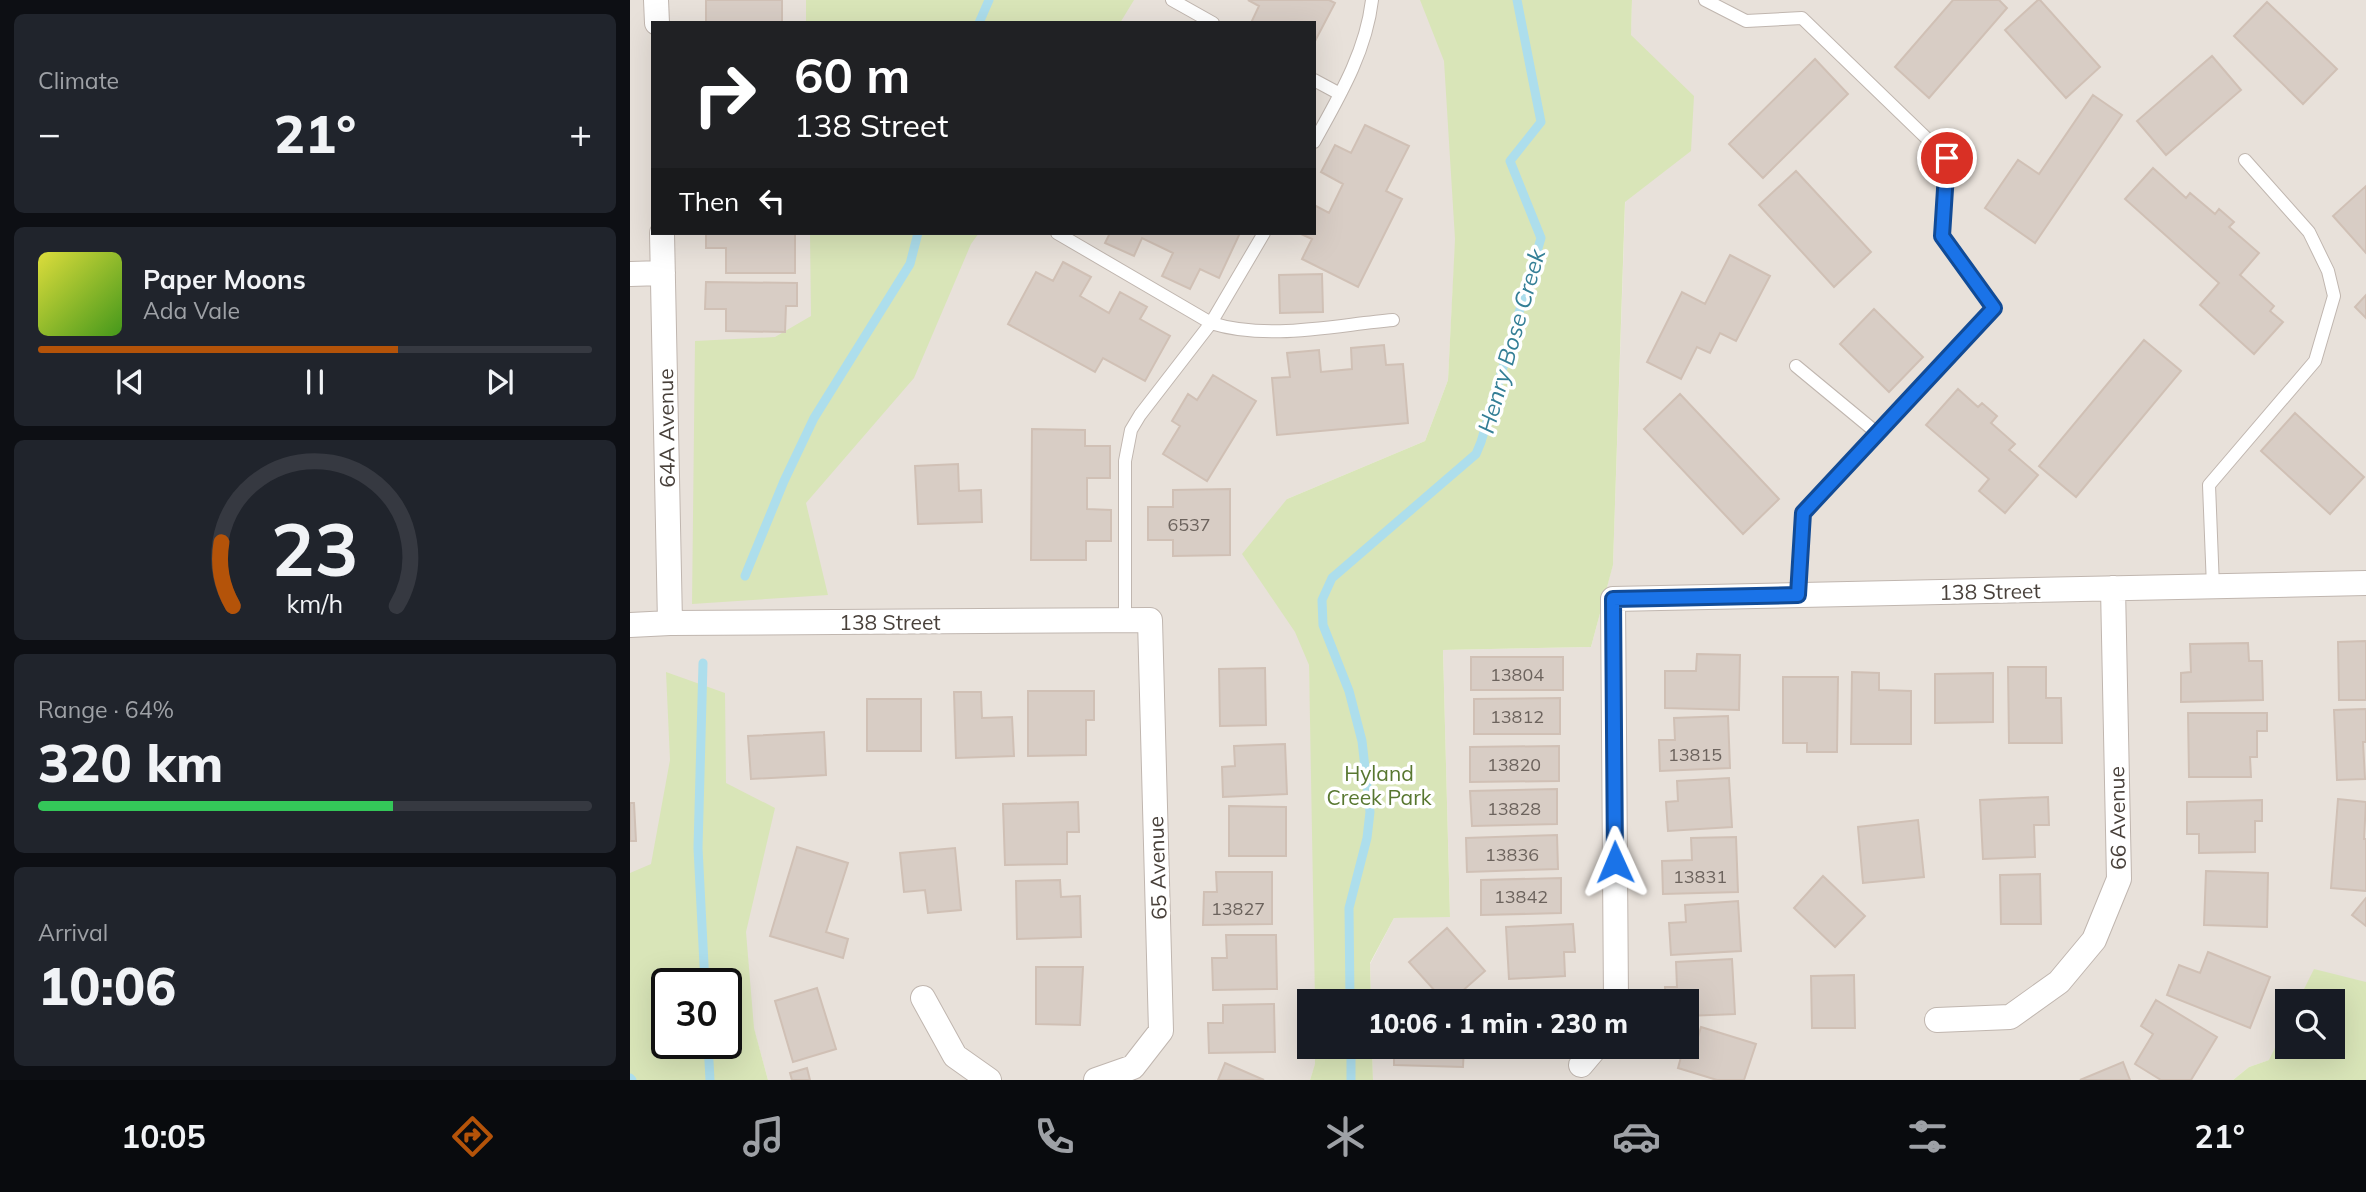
<!DOCTYPE html>
<html lang="en">
<head>
<meta charset="utf-8">
<style>
  :root { --surface:#171b24; --page:#20242c; --text:#f1f3f6; --muted:#9ea1a6; --line:#363941; --accent:#b45309 }
  body { margin:0; font-family:Mulish,sans-serif; background:var(--page); color:var(--text); height:100vh; display:flex; flex-direction:column; font-size:26px; white-space:nowrap }
  * { box-sizing:border-box; margin:0 }
  p { font-size:23px; color:var(--muted) }
  .icon { flex:none; width:38px; height:38px; fill:none; stroke:currentColor; stroke-width:2; stroke-linecap:round; stroke-linejoin:round }
  .map { position:relative; flex:1; overflow:hidden }
  .details { display:flex; flex-direction:column; gap:14px; padding:14px; background:#0d0f14; width:630px }
  .details>* { flex:none }
  .top-card { position:absolute; left:21px; top:21px; width:665px; height:214px; border-radius:0px; box-shadow:0 7px 28px #0002; background:#202124; color:#fff; overflow:hidden }
  .tools { position:absolute; left:1645px; top:989px; display:grid; gap:14px }
  .tools a { display:grid; place-items:center; width:70px; height:70px; border-radius:0px; background:var(--surface); box-shadow:0 7px 28px #0002; font-size:35px }
  .speed { position:absolute; left:21px; top:968px; display:flex; gap:14px; font-size:35px; font-weight:700; text-align:center }
  .speed>* { display:grid; place-content:center; width:91px; height:91px; border-radius:50%; background:var(--surface); box-shadow:0 7px 28px #0002; line-height:1 }
  .speed .limit { border:4px solid #111; border-radius:10px; background:#fff; color:#111 }
  .pin { position:absolute; display:grid; place-items:center; width:60px; height:60px; color:#fff; margin:-30px; border:4px solid #fff; border-radius:50%; box-shadow:0 2px 7px #0007 }
  .me { position:absolute; width:77px; margin:-38px; rotate:359deg; stroke-linejoin:round; filter:drop-shadow(0 0 5px #0008) }
  .turn { display:flex; align-items:center; gap:24px; height:147px; padding:0 28px; font-size:32px }
  .turn .icon { width:91px; height:91px; stroke-width:2.5 }
  .turn b { display:block; font-size:49px; line-height:60px }
  .then { display:flex; align-items:center; height:66px; padding:0 28px; background:#0003; gap:14px; font-size:26px }
  .big { font-size:52px; font-weight:800; line-height:1.1 }
  .details .tile { flex:1; display:flex; flex-direction:column; justify-content:center; gap:10px; min-width:0; padding:0 24px; border-radius:10px; background:var(--page) }
  .details .dial { align-items:center; gap:0 }
  .dial svg { height:182px; overflow:visible; fill:none; stroke:var(--line); stroke-width:7; stroke-linecap:round; text-anchor:middle }
  .dial text { fill:var(--text); stroke:none }
  .song { display:flex; align-items:center; gap:21px }
  .cover { width:84px; height:84px; border-radius:10px; background:linear-gradient(135deg,hsl(60 70% 55%),hsl(100 70% 35%)) }
  .played { height:7px; border-radius:4px; background:linear-gradient(90deg,var(--accent) 65%,var(--line) 65%) }
  .keys { display:flex; justify-content:space-around; direction:ltr }
  .heat { display:flex; justify-content:space-between; align-items:center; font-size:38px; direction:ltr }
  .charge { height:10px; border-radius:5px; background:linear-gradient(90deg,#34c759 64%,var(--line) 0) }
  .trip { position:absolute; left:667px; top:989px; width:402px; height:70px; border-radius:0px; background:var(--surface); box-shadow:0 7px 28px #0002; font-weight:800; line-height:70px; text-align:center }
  .tabs { display:flex; height:112px; justify-content:space-around; align-items:center; background:#090b0e; color:var(--muted) }
  .tabs .icon { width:49px; height:49px }
  .tabs .selected { color:var(--accent) }
  .tabs b { font-size:32px; color:var(--text) }
  main { display:flex; flex:1; min-height:0 }
  .map>svg:first-child { display:block }
  .residential { fill:#e8e1da; fill-rule:evenodd }
  .green { fill:#d9e5b8; fill-rule:evenodd }
  .lines { fill:none; stroke-linecap:round; stroke-linejoin:round }
  .stream { stroke:#addeec; stroke-width:9 }
  .building { fill:#d8cdc5; stroke:#d0c0b5; stroke-width:2 }
  .lane-casing { stroke:#c0b6af; stroke-width:14 }
  .street-casing { stroke:#c0b6af; stroke-width:26 }
  .lane { stroke:#fff; stroke-width:12 }
  .street { stroke:#fff; stroke-width:24 }
  .route-casing { stroke:#114b97; stroke-width:18 }
  .route { stroke:#1a73e8; stroke-width:12 }
  .labels { text-anchor:middle; dominant-baseline:central; stroke-width:7; stroke-linejoin:round; paint-order:stroke }
  .number-label { font-size:18px; fill:#6c635d }
  .street-label { font-size:21px; fill:#48403a; stroke:#fff }
  .park-label { font-size:21px; fill:#587730; stroke:#fff }
  .water-label { font-size:23px; font-style:italic; fill:#347f96; stroke:#fff }
</style>
</head>
<body>
<main>
<section class="details">
<div class="tile"><p>Climate</p>
<div class="heat"><a>−</a><b class="big">21°</b><a>+</a></div>
</div>
<div class="tile">
<div class="song"><i class="cover"></i><div><b>Paper Moons</b><p>Ada Vale</p></div></div>
<div class="played"></div>
<div class="keys"><svg class="icon" aria-label="previous" viewBox="0 0 24 24"><path d="M18 5L8 12l10 7zM5 5v14"/></svg><svg class="icon" aria-label="pause" viewBox="0 0 24 24"><path d="M8 5v14M16 5v14"/></svg><svg class="icon" aria-label="next" viewBox="0 0 24 24"><path d="M6 5l10 7-10 7zM19 5v14"/></svg></div>
</div>
<div class="tile dial"><svg viewBox="0 0 100 80">
<path d="M14 69A42 42 0 1 1 86 69"/>
<path d="M14 69A42 42 0 0 1 9 41" stroke="#b45309"/>
<text x="50" y="56" font-size="32" font-weight="700">23</text>
<text x="50" y="72" font-size="11">km/h</text>
</svg></div>
<div class="tile"><p>Range · 64%</p><b class="big">320 km</b><div class="charge"></div></div>
<div class="tile"><p>Arrival</p><b class="big">10:06</b></div>
</section>
<div class="map">
<svg width="1736" height="1080" viewBox="0 0 1736 1080">
  <rect width="100%" height="100%" fill="#f5f0ec"/>
  <path class="residential" d="M0,0H834V78L818,380L795,441L657,499L679,653L687,1001H679V1046L688,1047L689,1053L680,1080H138L99,939L37,984V1043L0,1080ZM23,23H684V233H23Z
    M1002,0H1736V1026L1703,1001H1657V1046L1677,1047L1619,1067L1603,1080H743L742,1047L1057,1046V1001H741L740,964L764,918L820,916L813,650L961,647L983,564Z"/>
  <path class="green" d="M176,0H504L490,23H176Z
    M790,0H1002L1001,35L1064,96L1061,151L995,202L983,565L961,647L813,650L820,917L764,918L740,963L741,1001H685L679,665L665,632L612,554L657,499L795,441L818,380L825,239L814,61Z
    M180,233H349L341,244L284,378L176,503L198,595L62,604L65,341L145,337L181,316Z
    M36,672L95,693L96,783L145,808L116,932L124,1028L138,1080H0V873L21,864L40,760ZM37,984H96V1043H37Z
    M1684,969L1736,982V1080H1603L1619,1067L1639,1060L1657,1023V1046H1703V1001H1668Z
    M685,1047H742L743,1080H680L685,1064Z"/>
  <g class="lines">
    <path class="stream" d="M349,23L359,0
      M115,576L154,481L184,418L280,264L288,233
      M73,663L68,848L75,984
      M720,1001L719,908L737,838L740,812L732,741L719,691L693,625L692,600L702,578L846,454L851,442L911,238L880,161L911,122L887,0
      M78,1043L80,1080
      M721,1046V1080
      M0,1078L2,1080"/>
  </g>
  <path class="building" d="M76,0H152V23H76Z
    M618,0H699L705,3L684,43V23H621L629,6Z
    M1323,0H1369L1377,8L1299,98L1265,67Z
    M1408,0H1410L1470,67L1436,98L1375,30Z
    M1637,2L1707,69L1673,104L1604,36Z
    M1582,56L1611,90L1536,155L1507,121Z
    M1185,59L1218,94L1133,178L1099,144Z
    M1463,95L1492,115L1405,243L1355,208L1388,160L1409,174Z
    M735,125L779,146L756,191L772,199L728,287L672,259L682,239L669,233H684V205L699,213L713,184L691,172L705,145L721,153Z
    M1523,168L1556,198L1560,193L1585,214L1589,209L1604,222L1599,227L1629,253L1610,275L1644,306L1640,311L1653,322L1624,354L1570,305L1589,283L1495,199Z
    M1166,171L1241,252L1204,287L1129,205Z
    M1736,186V253L1703,216Z
    M76,233H165V273H96V248H76Z
    M480,233H610L589,278L570,269L560,289L532,276L543,253L512,238L504,256L475,243Z
    M1100,255L1140,276L1106,341L1090,333L1080,353L1067,347L1051,379L1017,362L1052,292L1075,304Z
    M433,262L461,277L450,296L479,313L490,292L517,307L510,319L540,336L515,381L473,358L465,372L378,324L406,272L423,281Z
    M692,274L693,312L650,313L649,275Z
    M76,282L167,283V306H156L155,332L96,331V309H75Z
    M1736,295V318L1725,307Z
    M1244,309L1293,357L1259,392L1210,344Z
    M1514,340L1551,371L1446,497L1409,466Z
    M754,345L756,365L773,364L778,423L647,435L642,378L660,377L657,353L689,350L691,372L722,369L721,348Z
    M583,375L626,401L577,481L533,454L550,426L542,421L558,394L567,400Z
    M1328,389L1348,407L1352,403L1367,416L1361,423L1385,444L1379,450L1408,475L1375,513L1349,491L1359,479L1296,425Z
    M1050,394L1149,499L1113,534L1014,429Z
    M1665,413L1734,477L1700,514L1631,451Z
    M402,429L455,430V446H480V478H457V509L481,510V541H456V560H401Z
    M328,464L329,491L351,490L352,522L288,524L285,466Z
    M600,489V555L543,556V540H518V507H543V490Z
    M1736,641V700H1709L1708,642Z
    M1618,643L1619,661H1632L1633,700L1551,702V673L1561,672L1560,644Z
    M1067,654L1110,655L1109,710L1035,708V671H1066Z
    M841,657H933V690H841Z
    M1378,667H1416V698H1431L1432,743H1379Z
    M635,668L636,725L590,726L589,669Z
    M1222,672L1249,673V690L1281,691V744H1221Z
    M1363,673V722L1305,723V674Z
    M1153,677H1208L1207,752H1177V743H1153Z
    M398,691H464V720H456V755L398,756Z
    M324,692H351L352,718L382,717L384,756L326,758Z
    M930,698V734H844V699Z
    M237,699H291V751H237Z
    M1736,709V742H1733L1735,779L1707,780L1704,710Z
    M1558,713H1637V731H1627V757H1620L1621,777H1559Z
    M1098,716L1100,768L1030,771L1029,740H1045L1044,718Z
    M194,732L196,775L121,779L118,736Z
    M655,744L657,794L593,797L592,767L605,766L604,746Z
    M929,746V781L840,782V747Z
    M1099,778L1102,827L1038,831L1036,802L1048,801L1047,781Z
    M927,789V824L842,826L840,791Z
    M1418,797L1419,825H1404L1405,857L1353,859L1350,800Z
    M1708,799L1736,802L1734,839H1736V891L1701,888Z
    M1632,800V821H1625V852L1569,853V834H1557V802Z
    M448,802L449,832H437V864L375,865L373,804Z
    M0,803H4L6,841H0Z
    M599,806L656,807V856H599Z
    M1288,820L1294,877L1233,883L1228,827Z
    M927,835L928,869L837,872L836,838Z
    M1106,837L1108,892L1033,894L1032,861L1062,860L1061,838Z
    M167,847L218,863L196,932L218,939L213,958L140,936Z
    M325,848L331,910L298,913L295,890L274,892L270,853Z
    M1576,871L1638,873L1637,927L1574,925Z
    M586,872H642V924L573,925L574,892H587Z
    M1410,874L1411,924H1371L1370,875Z
    M1193,876L1235,916L1205,947L1164,908Z
    M931,878V913L851,915V880Z
    M430,880L431,897L450,896L451,937L387,939L386,881Z
    M1736,898V926L1722,915Z
    M1108,901L1111,951L1041,955L1039,923L1056,922L1055,905Z
    M943,924L945,952H934L935,976L879,979L876,927Z
    M817,928L855,971L821,1001H814L779,962Z
    M596,935H646L647,989L583,990L582,958H597Z
    M1578,952L1640,977L1620,1028L1537,995L1549,965L1570,973Z
    M1102,959L1105,1014L1057,1016V1001H1036L1035,987H1047L1046,962Z
    M406,967H453L450,1025L406,1024Z
    M1224,975L1225,1028H1182L1181,976Z
    M187,988L206,1049L163,1062L145,1001Z
    M1526,1000L1587,1037L1561,1080H1531L1505,1064L1523,1034L1511,1026Z
    M644,1004L645,1052L579,1053L578,1023H593V1005Z
    M1071,1027L1126,1044L1114,1080H1087L1048,1068L1054,1046L1057,1044L1065,1047Z
    M764,1046H834L833,1067L764,1065Z
    M1493,1062L1500,1080H1450Z
    M595,1063L634,1080H588Z
    M177,1068L180,1080H162L160,1073Z"/>
  <g class="lines">
    <defs>
      <path id="lane" d="M542,0L583,23
        M1075,0L1116,21L1172,18L1317,158L1312,236L1364,308L1173,513L1168,595
        M684,80L710,94
        M684,142C709,97 736,52 742,0
        M427,233L581,323C638,341 705,325 763,320
        M1166,366L1247,433
        M1583,587L1579,485L1685,361L1704,296L1698,271L1679,232L1615,160
        M495,621V461L501,430L510,415L581,323L634,233"/>
      <path id="street" d="M26,0L27,23
        M32,233L40,623
        M0,274L33,273
        M0,625L40,623L520,620L531,1031L503,1067L466,1080
        M293,998L325,1056L359,1080
        M986,1001L983,599L1736,583
        M1307,1020L1380,1017L1429,982L1464,940L1489,879L1483,588
        M951,1065L967,1046"/>
    </defs>
    <use href="#lane" class="lane-casing"/>
    <use href="#street" class="street-casing"/>
    <use href="#lane" class="lane"/>
    <use href="#street" class="street"/>
  </g>
  <g class="lines">
    <defs>
      <path id="route" d="M985,862L983,599L1168,595L1173,513L1364,308L1312,236L1317,158"/>
    </defs>
    <use href="#route" class="route-casing"/>
    <use href="#route" class="route"/>
  </g>
  <g class="labels">
    <g class="number-label">
      <text x="559" y="524">6537</text>
      <text x="887" y="674">13804</text>
      <text x="887" y="716">13812</text>
      <text x="1065" y="754">13815</text>
      <text x="884" y="764">13820</text>
      <text x="884" y="808">13828</text>
      <text x="882" y="854">13836</text>
      <text x="1070" y="876">13831</text>
      <text x="891" y="896">13842</text>
      <text x="608" y="908">13827</text>
    </g>
    <g class="street-label">
      <text transform="translate(36 428) rotate(-91)">64A Avenue</text>
      <text transform="translate(1360 591) rotate(-1)">138 Street</text>
      <text x="260" y="622">138 Street</text>
      <text transform="translate(1487 818) rotate(-91)">66 Avenue</text>
      <text transform="translate(527 868) rotate(-92)">65 Avenue</text>
    </g>
    <g class="park-label">
      <text x="749" y="773">Hyland<tspan x="749" dy="24">Creek Park</tspan></text>
    </g>
    <g class="water-label">
      <text transform="translate(881 341) rotate(-74)">Henry Bose Creek</text>
    </g>
  </g>
</svg>
<div class="tools">
<a><svg class="icon" aria-label="search" viewBox="0 0 24 24"><circle cx="10" cy="10" r="6"/><path d="M15 15l6 6"/></svg></a>
</div>
<div class="speed"><div class="limit">30</div></div>
<div class="pin" style="left:1317px;top:158px;background:#d93025"><svg class="icon" aria-label="arrive" viewBox="0 0 24 24"><path d="M6 21V4h12l-3 4 3 4H6"/></svg></div>
<svg class="me" style="left:985px;top:862px" viewBox="-20 -20 40 40"><path d="M0-17L14 15 0 8-14 15z" fill="#1a73e8" stroke="#fff" stroke-width="4"/></svg>
<div class="trip">10:06 · 1 min · 230 m</div>
<div class="top-card">
<div class="turn"><svg class="icon" aria-label="right" viewBox="0 0 24 24"><path d="M7 20v-9h11M14 6l5 5-5 5"/></svg><div><b>60 m</b>138 Street</div></div>
<div class="then">Then<svg class="icon" aria-label="left" viewBox="0 0 24 24"><path d="M17 20v-9H6M10 6l-5 5 5 5"/></svg></div>
</div>
</div>
</main>
<nav class="tabs">
<b>10:05</b>
<svg class="icon selected" aria-label="directions" viewBox="0 0 24 24"><path d="M12 3l9 9-9 9-9-9zM9 14v-3h6M13 9l2 2-2 2"/></svg>
<svg class="icon" aria-label="music" viewBox="0 0 24 24"><path d="M9 18V5l10-2v13"/><circle cx="6" cy="18" r="3"/><circle cx="16" cy="16" r="3"/></svg>
<svg class="icon" aria-label="phone" viewBox="0 0 24 24"><path d="M5 4h4l2 5-3 2q2 4 5 5l2-3 5 2v4C11 20 4 13 5 4z"/></svg>
<svg class="icon" aria-label="climate" viewBox="0 0 24 24"><path d="M12 3v18M4 7l16 10M4 17L20 7"/></svg>
<svg class="icon" aria-label="car" viewBox="0 0 24 24"><path d="M5 17H2v-5l4-1 3-4h7l3 4 3 1v5h-3M9 17h6M6 11h13"/><circle cx="7" cy="17" r="2"/><circle cx="17" cy="17" r="2"/></svg>
<svg class="icon" aria-label="filters" viewBox="0 0 24 24"><path d="M4 7h16M4 17h16"/><circle cx="9" cy="7" r="2"/><circle cx="15" cy="17" r="2"/></svg>
<b>21°</b>
</nav>
</body>
</html>
